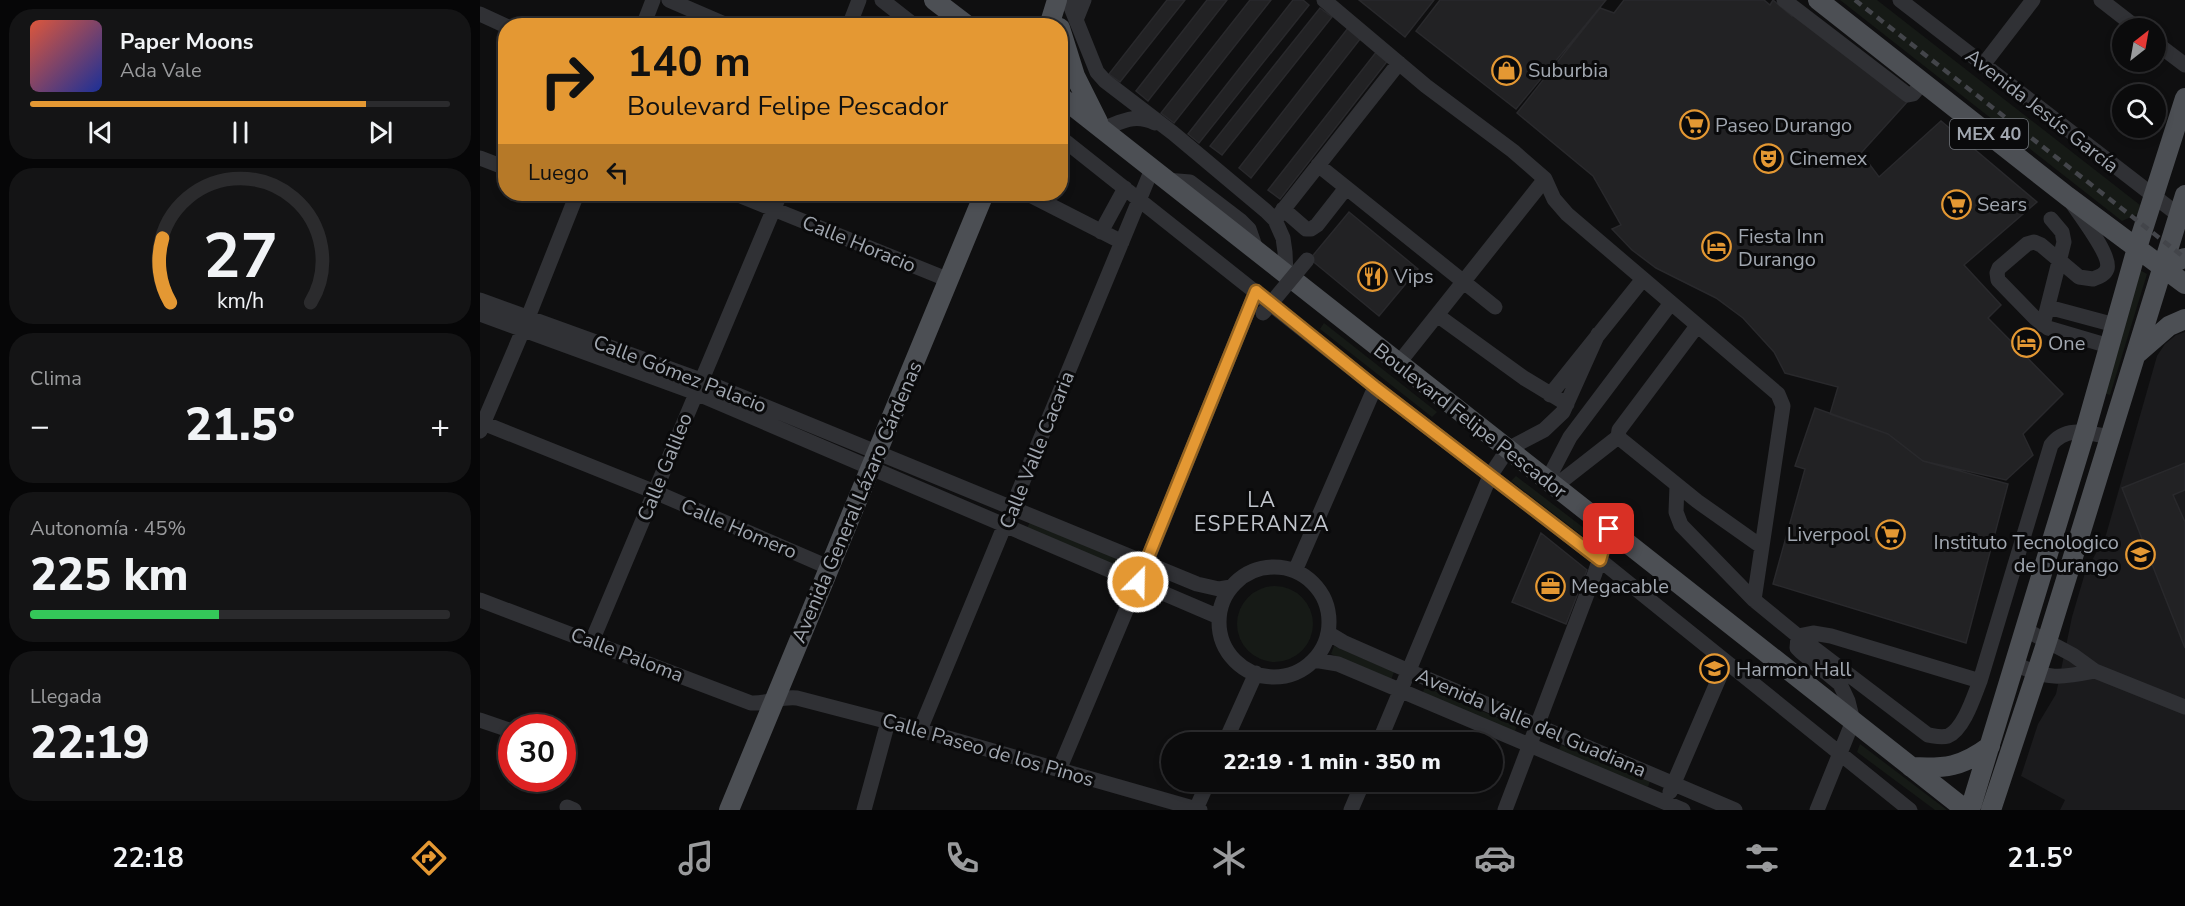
<!DOCTYPE html>
<html lang="es">
<head>
<meta charset="utf-8">
<style>
  :root { --surface:#0b0b0c; --page:#141415; --text:#f1f3f6; --muted:#9a9b9d; --line:#2b2b2d; --accent:#e49833 }
  body { margin:0; font-family:"Nunito Sans",sans-serif; background:var(--page); color:var(--text); height:100vh; display:flex; flex-direction:column; font-size:22px; white-space:nowrap }
  * { box-sizing:border-box; margin:0 }
  p { font-size:20px; color:var(--muted) }
  .icon { flex:none; width:33px; height:33px; fill:none; stroke:currentColor; stroke-width:2; stroke-linecap:round; stroke-linejoin:round }
  .map { position:relative; flex:1; overflow:hidden }
  .sheet { display:flex; flex-direction:column; gap:9px; padding:9px; background:#060607; width:480px }
  .sheet>* { flex:none }
  .guide { position:absolute; left:18px; top:18px; width:570px; height:183px; border-radius:24px; box-shadow:0 3px 9px #0003,0 0 0 2px var(--line); background:#e49833; color:#111; overflow:hidden }
  .needle { width:39px; rotate:31deg }
  .controls { position:absolute; left:1632px; top:18px; display:grid; gap:12px }
  .controls a { display:grid; place-items:center; width:54px; height:54px; border-radius:50%; background:var(--surface); box-shadow:0 3px 9px #0003,0 0 0 2px var(--line); font-size:30px }
  .speed { position:absolute; left:18px; top:714px; display:flex; gap:12px; font-size:30px; font-weight:700; text-align:center }
  .speed>* { display:grid; place-content:center; width:78px; height:78px; border-radius:50%; background:var(--surface); box-shadow:0 3px 9px #0003,0 0 0 2px var(--line); line-height:1 }
  .speed .limit { border:9px solid #d22; background:#fff; color:#111 }
  .pin { position:absolute; display:grid; place-items:center; width:51px; height:51px; color:#fff; margin:-26px; border-radius:12px; box-shadow:0 3px 9px #0006 }
  .me { position:absolute; width:66px; margin:-33px; rotate:23deg; stroke-linejoin:round; filter:drop-shadow(0 0 4px #0008) }
  .turn { display:flex; align-items:center; gap:21px; height:126px; padding:0 30px; font-size:27px }
  .turn .icon { width:78px; height:78px; stroke-width:2.5 }
  .turn b { display:block; font-size:42px; line-height:51px }
  .then { display:flex; align-items:center; height:57px; padding:0 30px; background:#0003; gap:12px; font-size:22px }
  .big { font-size:45px; font-weight:800; line-height:1.1 }
  .sheet .tile { flex:1; display:flex; flex-direction:column; justify-content:center; gap:9px; min-width:0; padding:0 21px; border-radius:24px; background:var(--page) }
  .sheet .dial { align-items:center; gap:0 }
  .dial svg { height:156px; overflow:visible; fill:none; stroke:var(--line); stroke-width:7; stroke-linecap:round; text-anchor:middle }
  .dial text { fill:var(--text); stroke:none }
  .song { display:flex; align-items:center; gap:18px }
  .cover { width:72px; height:72px; border-radius:9px; background:linear-gradient(135deg,hsl(10 70% 55%),hsl(230 70% 35%)) }
  .played { height:6px; border-radius:3px; background:linear-gradient(90deg,var(--accent) 80%,var(--line) 80%) }
  .keys { display:flex; justify-content:space-around; direction:ltr }
  .heat { display:flex; justify-content:space-between; align-items:center; font-size:33px; direction:ltr }
  .charge { height:9px; border-radius:4px; background:linear-gradient(90deg,#34c759 45%,var(--line) 0) }
  .trip { position:absolute; left:681px; top:732px; width:342px; height:60px; border-radius:30px; background:var(--surface); box-shadow:0 3px 9px #0003,0 0 0 2px var(--line); font-weight:800; line-height:60px; text-align:center }
  .tabs { display:flex; height:96px; justify-content:space-around; align-items:center; background:#040405; color:var(--muted) }
  .tabs .icon { width:42px; height:42px }
  .tabs .active { color:var(--accent) }
  .tabs b { font-size:27px; color:var(--text) }
  main { display:flex; flex:1; min-height:0 }
  .map>svg:first-child { display:block }
  .built { fill:#1b1b1d }
  .green { fill:#161a16 }
  .building { fill:#222224; stroke:#29292c; stroke-width:1.5 }
  .lines { fill:none; stroke-linecap:round; stroke-linejoin:round }
  .minor { stroke:#303135; stroke-width:15 }
  .major { stroke:#4c4f54; stroke-width:20 }
  .rail { stroke:#43454a; stroke-width:4.5; stroke-dasharray:8 6; stroke-linecap:butt }
  .minor-bridge { stroke:#303135; stroke-width:15 }
  .route-casing { stroke:#946321; stroke-width:15 }
  .route { stroke:#e49833; stroke-width:10 }
  .labels { text-anchor:middle; dominant-baseline:central; stroke-width:6; stroke-linejoin:round; paint-order:stroke }
  .shield { fill:#0a0a0b; stroke:#74787e; stroke-width:1.5 }
  .shield-label { font-size:18px; font-weight:bold; fill:#a1a7b0 }
  .poi-label { font-size:20px; fill:#a1a7b0; stroke:#0a0a0b; text-anchor:start }
  .street-label { font-size:20px; fill:#a1a7b0; stroke:#0a0a0b }
  .neighbourhood-label { font-size:21px; letter-spacing:1.5px; fill:#c1c5cc; stroke:#0a0a0b }
</style>
</head>
<body>
<main>
<section class="sheet">
<div class="tile">
<div class="song"><i class="cover"></i><div><b>Paper Moons</b><p>Ada Vale</p></div></div>
<div class="played"></div>
<div class="keys"><svg class="icon" aria-label="previous" viewBox="0 0 24 24"><path d="M18 5L8 12l10 7zM5 5v14"/></svg><svg class="icon" aria-label="pause" viewBox="0 0 24 24"><path d="M8 5v14M16 5v14"/></svg><svg class="icon" aria-label="next" viewBox="0 0 24 24"><path d="M6 5l10 7-10 7zM19 5v14"/></svg></div>
</div>
<div class="tile dial"><svg viewBox="0 0 100 80">
<path d="M14 69A42 42 0 1 1 86 69"/>
<path d="M14 69A42 42 0 0 1 10 36" stroke="#e49833"/>
<text x="50" y="56" font-size="32" font-weight="700">27</text>
<text x="50" y="72" font-size="11">km/h</text>
</svg></div>
<div class="tile"><p>Clima</p>
<div class="heat"><a>−</a><b class="big">21.5°</b><a>+</a></div>
</div>
<div class="tile"><p>Autonomía · 45%</p><b class="big">225 km</b><div class="charge"></div></div>
<div class="tile"><p>Llegada</p><b class="big">22:19</b></div>
</section>
<div class="map">
<svg width="1705" height="810" viewBox="0 0 1705 810">
  <rect width="100%" height="100%" fill="#0f0f10"/>
  <path class="built" d="M1705,332V810H1580L1585,800L1541,776L1558,724L1576,694L1592,617L1605,573L1626,535L1677,356L1685,344L1696,335Z"/>
  <path class="green" d="M1360,0H1397L1660,205L1658,214L1642,221Z
    M1660,270L1667,274L1630,395L1623,393Z
    M844,323L957,412L952,417L840,329Z
    M1036,476L1117,538L1113,544L1031,481Z
    M550,522L647,561L644,570L546,530Z
    M757 624a38 38 0 1 1 76 0a38 38 0 1 1-76 0Z
    M854,646L914,672L911,680L851,654Z
    M945,687L1037,726L1034,734L942,694Z
    M1380,744L1467,810H1455L1377,752Z
    M1081,745L1170,781L1168,787L1078,752Z"/>
  <path class="building" d="M687,0H705L640,82L629,74Z
    M727,0H747L668,101L656,91Z
    M770,0H791L694,123L681,113Z
    M813,0H823L829,5L719,143L708,134Z
    M879,0H954L925,37Z
    M960,0H1126L1036,109L936,31Z
    M1144,0H1284L1290,5L1293,0L1312,16L1315,11L1427,102L1381,153L1399,177L1461,121L1557,202L1484,265L1521,305L1508,318L1583,394L1543,434L1553,455L1526,480L1443,461L1408,434L1350,414L1358,387L1305,373L1294,352L1263,318L1236,298L1176,268L1152,250L1132,229L1141,225L1113,176L1037,113L1120,8L1134,13Z
    M840,8L852,17L742,155L730,146Z
    M868,28L881,38L771,178L759,168Z
    M897,51L909,59L800,199L788,190Z
    M869,212L938,269L899,316L830,259Z
    M1335,408L1408,434L1443,461L1528,484L1486,643L1293,584L1325,469L1315,466Z
    M1705,463V490L1693,495L1705,522V648L1642,488Z
    M1061,533L1107,570L1086,624L1032,602Z"/>
  <g class="lines">
    <path class="minor" d="M189,0L249,26
      M402,0L435,26
      M588,0L617,72L625,81L693,133L786,211L795,220L803,238L805,252L806,275
      M844,0L946,86L1033,151L1065,179L1074,199L1087,214L1298,394L1303,406L1274,600
      M1304,0L1428,95L1433,94L1443,82
      M1420,0L1705,220
      M1621,0L1657,28
      M0,14L26,26
      M596,20L604,0
      M163,26L173,0
      M369,26L379,0
      M1676,43L1705,65
      M1503,65L1553,0
      M622,129C642,122 654,113 675,123
      M580,137L895,387L1120,560L1430,810
      M0,158L26,168
      M838,165L1015,307
      M686,180L710,182L761,221L769,229L777,252
      M256,194L469,280
      M548,194L642,242
      M1592,203C1599,214 1632,256 1627,269C1625,275 1618,277 1613,279L1599,277L1561,245L1554,242L1547,244L1519,268L1517,273L1518,280L1555,318L1568,328L1629,346
      M803,209L826,229H831L837,225L866,188
      M795,220L919,63
      M621,232L645,188
      M0,300L221,380L717,584L739,589L751,587
      M1568,307L1635,325
      M0,314L216,393L739,617
      M957,315L1044,378L1087,404
      M1563,325L1584,242L1582,232L1571,219
      M1217,326L1139,430L1138,437L1217,501L1282,547
      M918,364L1065,179
      M1070,395L1163,279
      M3,423L175,492L348,567
      M0,431L43,330L97,194
      M1067,481L1090,437L1191,303
      M1197,485L1196,512L1201,525L1274,600L1318,636L1333,633L1351,636L1500,681
      M1074,487L1138,437
      M739 622a55 55 0 1 1 110 0a55 55 0 1 1-110 0Z
      M815,571L895,387
      M0,600L271,703C287,704 301,696 317,698L440,730L720,810
      M1546,630L1593,655L1615,671L1705,707
      M848,633L863,642L929,671L1255,810
      M112,641L300,194
      M834,660L858,664L1203,810
      M1536,664C1567,680 1581,678 1615,671
      M0,720L32,731
      M440,730L672,169
      M745,742L776,673
      M899,742L1010,476L1028,449L1064,430L1083,412L1118,334
      M579,770L666,563L776,291
      M1190,792L1246,662
      M87,807L94,810
      M716,809L728,782
      M384,810L408,722
      M871,810L883,782
      M1025,810L1115,573L1129,529
      M1337,810L1373,721L1368,701L1360,684L1321,652L1317,648L1318,636L1448,735C1455,736 1461,738 1468,736C1484,729 1494,696 1500,681L1571,445C1586,425 1608,433 1630,437"/>
    <path class="major" d="M454,0L488,26
      M1338,0L1587,196L1705,284
      M569,26L577,0
      M580,28L595,76L618,122
      M580,96L1486,810
      M1682,266L1705,258
      M1658,353L1689,326L1705,319
      M1431,767C1465,769 1482,767 1510,746
      M249,810L504,194
      M1490,810L1605,432L1657,248L1705,98
      M1511,810L1567,641L1705,195"/>
    <path class="rail" d="M1375,0L1705,258"/>
    <path class="minor-bridge" d="M783,313L827,260"/>
  </g>
  <g class="lines">
    <defs>
      <path id="route" d="M658,582L776,291L895,387L1120,560L1129,529"/>
    </defs>
    <use href="#route" class="route-casing"/>
    <use href="#route" class="route"/>
  </g>
  <defs>
    <symbol id="shop-ring" viewBox="-11 -11 22 22"><circle r="9.5" fill="#0a0a0b" stroke="#e49833" stroke-width="1.5"/><path d="M-5-2.5h2.3a2.7 3.5 0 0 1 5.4 0H5L5.5 6h-11ZM-1.5-2.5h3a1.5 2.3 0 0 0-3 0Z" fill="#e49833"/></symbol>
    <symbol id="supermarket-ring" viewBox="-11 -11 22 22"><circle r="9.5" fill="#0a0a0b" stroke="#e49833" stroke-width="1.5"/><path d="M-6-5.5h2.5l.6 2H6L4.5 2H-2.5L-4.4-4H-6ZM-1.5 3.2a1.3 1.3 0 1 0 .1 0ZM3 3.2a1.3 1.3 0 1 0 .1 0Z" fill="#e49833"/></symbol>
    <symbol id="theatre-ring" viewBox="-11 -11 22 22"><circle r="9.5" fill="#0a0a0b" stroke="#e49833" stroke-width="1.5"/><path d="M-5-5.5Q0-4 5-5.5V0Q5 5 0 6Q-5 5-5 0ZM-3.3-2.5H-1v1.5H-3.3ZM1-2.5H3.3v1.5H1ZM-2.8 1Q0 5.5 2.8 1Z" fill="#e49833"/></symbol>
    <symbol id="hotel-ring" viewBox="-11 -11 22 22"><circle r="9.5" fill="#0a0a0b" stroke="#e49833" stroke-width="1.5"/><path d="M-6-4.5h1.5V1H6V5H4.5V3h-9V5H-6ZM-4 0a1.8 1.8 0 1 1 3.6 0ZM.5 0V-2.5h3Q6-2.5 6 0Z" fill="#e49833"/></symbol>
    <symbol id="restaurant-ring" viewBox="-11 -11 22 22"><circle r="9.5" fill="#0a0a0b" stroke="#e49833" stroke-width="1.5"/><path d="M-5-6h1v4h1v-4h1v4h1v-4h1v5L-1.5 .5V6h-2V.5L-5-1ZM5-6V6H3V1.5H1.5Q1.5-4 5-6Z" fill="#e49833"/></symbol>
    <symbol id="university-ring" viewBox="-11 -11 22 22"><circle r="9.5" fill="#0a0a0b" stroke="#e49833" stroke-width="1.5"/><path d="M0-5L7-2L0 1L-7-2ZM-4 1L0 2.5L4 1V4Q0 6-4 4Z" fill="#e49833"/></symbol>
    <symbol id="office-ring" viewBox="-11 -11 22 22"><circle r="9.5" fill="#0a0a0b" stroke="#e49833" stroke-width="1.5"/><path d="M-6-3h4V-5.5h4V-3h4V5H-6ZM-1-4.5V-3h2v-1.5ZM-6 0V1H6V0Z" fill="#e49833"/></symbol>
    <symbol id="school-ring" viewBox="-11 -11 22 22"><circle r="9.5" fill="#0a0a0b" stroke="#e49833" stroke-width="1.5"/><path d="M0-5L7-2L0 1L-7-2ZM-4 1L0 2.5L4 1V4Q0 6-4 4Z" fill="#e49833"/></symbol>
  </defs>
  <g fill-rule="evenodd">
    <use href="#shop-ring" x="1010" y="54" width="33" height="33"/>
    <use href="#supermarket-ring" x="1198" y="108" width="33" height="33"/>
    <use href="#theatre-ring" x="1272" y="142" width="33" height="33"/>
    <use href="#supermarket-ring" x="1460" y="188" width="33" height="33"/>
    <use href="#hotel-ring" x="1220" y="230" width="33" height="33"/>
    <use href="#restaurant-ring" x="876" y="260" width="33" height="33"/>
    <use href="#hotel-ring" x="1530" y="326" width="33" height="33"/>
    <use href="#supermarket-ring" x="1394" y="518" width="33" height="33"/>
    <use href="#university-ring" x="1644" y="538" width="33" height="33"/>
    <use href="#office-ring" x="1054" y="570" width="33" height="33"/>
    <use href="#school-ring" x="1218" y="652" width="33" height="33"/>
  </g>
  <g class="labels">
    <rect class="shield" x="1470" y="119" width="78" height="30" rx="4.5"/>
    <g class="shield-label">
      <text x="1509" y="134">MEX 40</text>
    </g>
    <g class="poi-label">
      <text x="1048" y="70">Suburbia</text>
      <text x="1235" y="125">Paseo Durango</text>
      <text x="1309" y="158">Cinemex</text>
      <text x="1497" y="204">Sears</text>
      <text x="1258" y="236">Fiesta Inn<tspan x="1258" dy="23">Durango</tspan></text>
      <text x="914" y="276">Vips</text>
      <text x="1568" y="343">One</text>
      <text x="1390" y="534" text-anchor="end">Liverpool</text>
      <text x="1639" y="542" text-anchor="end">Instituto Tecnologico<tspan x="1639" dy="23">de Durango</tspan></text>
      <text x="1091" y="586">Megacable</text>
      <text x="1256" y="669">Harmon Hall</text>
    </g>
    <g class="street-label">
      <text transform="translate(1562 111) rotate(38)">Avenida Jesús García</text>
      <text transform="translate(379 244) rotate(22)">Calle Horacio</text>
      <text transform="translate(200 374) rotate(21)">Calle Gómez Palacio</text>
      <text transform="translate(990 421) rotate(38)">Boulevard Felipe Pescador</text>
      <text transform="translate(557 450) rotate(-68)">Calle Valle Cacaria</text>
      <text transform="translate(185 467) rotate(-68)">Calle Galileo</text>
      <text transform="translate(377 502) rotate(-67)">Avenida General Lázaro Cárdenas</text>
      <text transform="translate(259 529) rotate(23)">Calle Homero</text>
      <text transform="translate(147 655) rotate(21)">Calle Paloma</text>
      <text transform="translate(1051 723) rotate(23)">Avenida Valle del Guadiana</text>
      <text transform="translate(508 750) rotate(16)">Calle Paseo de los Pinos</text>
    </g>
    <g class="neighbourhood-label">
      <text x="782" y="500">LA<tspan x="782" dy="24">ESPERANZA</tspan></text>
    </g>
  </g>
</svg>
<div class="controls">
<a><svg class="needle" viewBox="-14 -14 28 28"><path d="M0-13l5 13h-10z" fill="#e53935"/><path d="M0 13l5-13h-10z" fill="#9a9b9d"/></svg></a>
<a><svg class="icon" aria-label="search" viewBox="0 0 24 24"><circle cx="10" cy="10" r="6"/><path d="M15 15l6 6"/></svg></a>
</div>
<div class="speed"><div class="limit">30</div></div>
<div class="pin" style="left:1129px;top:529px;background:#d93025"><svg class="icon" aria-label="arrive" viewBox="0 0 24 24"><path d="M6 21V4h12l-3 4 3 4H6"/></svg></div>
<svg class="me" style="left:658px;top:582px" viewBox="-20 -20 40 40"><circle r="17" fill="#e49833" stroke="#fff" stroke-width="3"/><path d="M0-11L8 9 0 5-8 9z" fill="#fff"/></svg>
<div class="trip">22:19 · 1 min · 350 m</div>
<div class="guide">
<div class="turn"><svg class="icon" aria-label="right" viewBox="0 0 24 24"><path d="M7 20v-9h11M14 6l5 5-5 5"/></svg><div><b>140 m</b>Boulevard Felipe Pescador</div></div>
<div class="then">Luego<svg class="icon" aria-label="left" viewBox="0 0 24 24"><path d="M17 20v-9H6M10 6l-5 5 5 5"/></svg></div>
</div>
</div>
</main>
<nav class="tabs">
<b>22:18</b>
<svg class="icon active" aria-label="directions" viewBox="0 0 24 24"><path d="M12 3l9 9-9 9-9-9zM9 14v-3h6M13 9l2 2-2 2"/></svg>
<svg class="icon" aria-label="music" viewBox="0 0 24 24"><path d="M9 18V5l10-2v13"/><circle cx="6" cy="18" r="3"/><circle cx="16" cy="16" r="3"/></svg>
<svg class="icon" aria-label="phone" viewBox="0 0 24 24"><path d="M5 4h4l2 5-3 2q2 4 5 5l2-3 5 2v4C11 20 4 13 5 4z"/></svg>
<svg class="icon" aria-label="climate" viewBox="0 0 24 24"><path d="M12 3v18M4 7l16 10M4 17L20 7"/></svg>
<svg class="icon" aria-label="car" viewBox="0 0 24 24"><path d="M5 17H2v-5l4-1 3-4h7l3 4 3 1v5h-3M9 17h6M6 11h13"/><circle cx="7" cy="17" r="2"/><circle cx="17" cy="17" r="2"/></svg>
<svg class="icon" aria-label="filters" viewBox="0 0 24 24"><path d="M4 7h16M4 17h16"/><circle cx="9" cy="7" r="2"/><circle cx="15" cy="17" r="2"/></svg>
<b>21.5°</b>
</nav>
</body>
</html>
